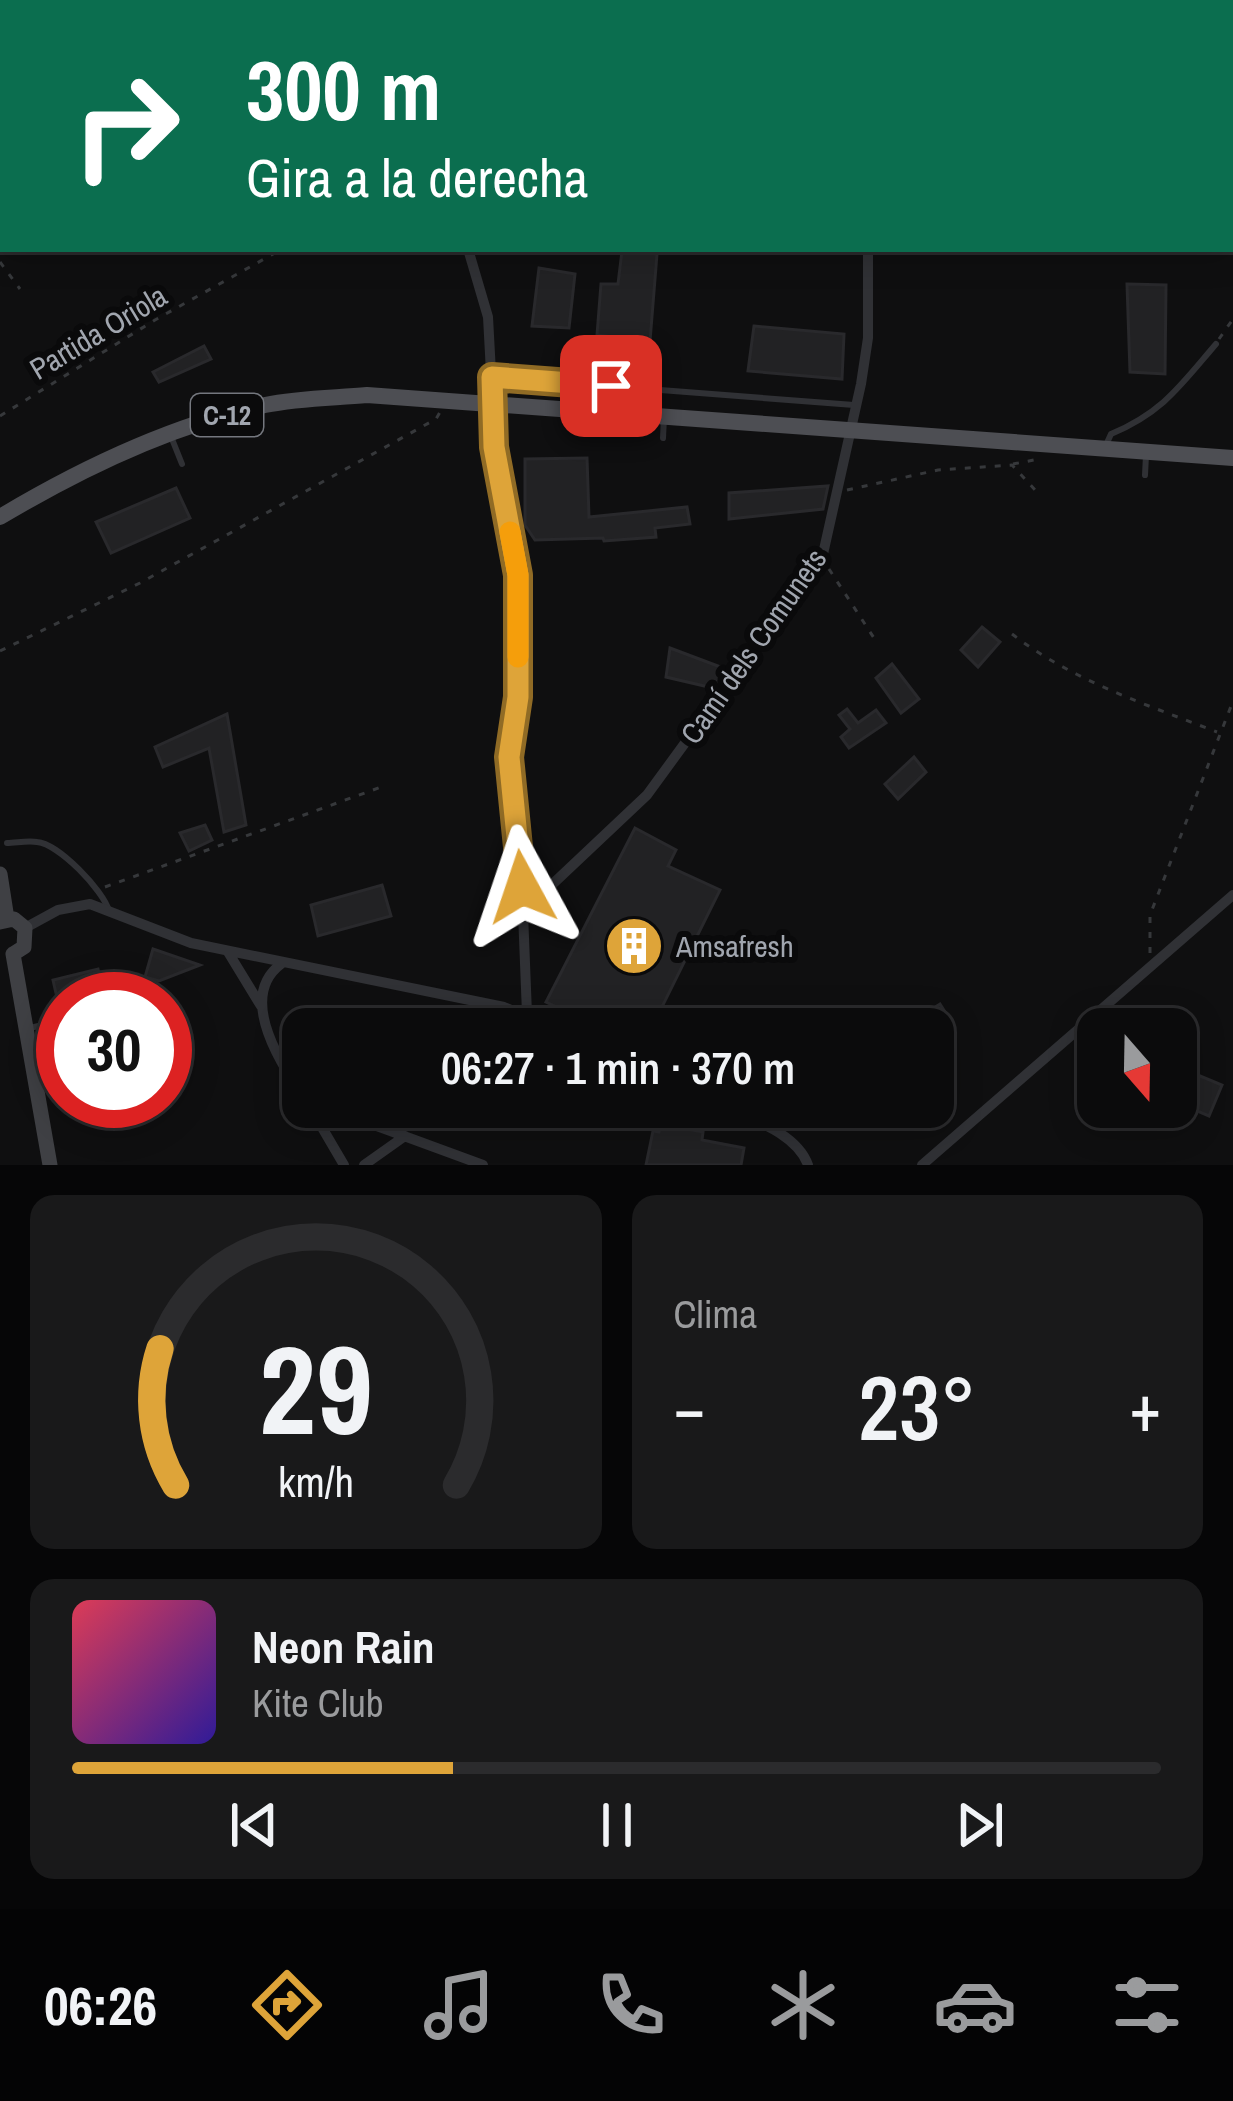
<!DOCTYPE html>
<html lang="es">
<head>
<meta charset="utf-8">
<style>
  :root { --surface:#0b0b0c; --page:#19191a; --text:#f1f3f6; --muted:#9a9b9d; --line:#2b2b2d; --accent:#dea439 }
  body { margin:0; font-family:"Archivo Narrow",sans-serif; background:var(--page); color:var(--text); height:100vh; display:flex; flex-direction:column; font-size:45px; white-space:nowrap }
  * { box-sizing:border-box; margin:0 }
  p { font-size:39px; color:var(--muted) }
  .icon { flex:none; width:66px; height:66px; fill:none; stroke:currentColor; stroke-width:2; stroke-linecap:round; stroke-linejoin:round }
  .map { position:relative; height:1165px; overflow:hidden }
  .panel { display:flex; flex-direction:column; gap:30px; padding:30px; background:#060607; flex:1 }
  .panel>* { flex:none }
  .guide { position:absolute; left:0px; top:0px; width:1233px; height:252px; box-shadow:0 6px 30px #0003,0 0 0 3px var(--line); background:#0b6e4f; color:#fff; overflow:hidden }
  .needle { width:78px; rotate:160deg }
  .tools { position:absolute; left:1077px; top:1008px; display:grid; gap:24px }
  .tools a { display:grid; place-items:center; width:120px; height:120px; border-radius:24px; background:var(--surface); box-shadow:0 6px 30px #0003,0 0 0 3px var(--line); font-size:60px }
  .speed { position:absolute; left:36px; top:972px; display:flex; gap:24px; font-size:60px; font-weight:700; text-align:center }
  .speed>* { display:grid; place-content:center; width:156px; height:156px; border-radius:50%; background:var(--surface); box-shadow:0 6px 30px #0003,0 0 0 3px var(--line); line-height:1 }
  .speed .limit { border:18px solid #d22; background:#fff; color:#111 }
  .pin { position:absolute; display:grid; place-items:center; width:102px; height:102px; color:#fff; margin:-51px; border-radius:24px; box-shadow:0 6px 18px #0006 }
  .me { position:absolute; width:132px; margin:-66px; rotate:355deg; stroke-linejoin:round; filter:drop-shadow(0 0 9px #0008) }
  .turn { display:flex; align-items:center; gap:42px; height:252px; padding:0 48px; font-size:54px }
  .turn .icon { width:156px; height:156px; stroke-width:2.5 }
  .turn b { display:block; font-size:84px; line-height:102px }
  .big { font-size:90px; font-weight:600; line-height:1.1 }
  .panel .widget { flex:1; display:flex; flex-direction:column; justify-content:center; gap:18px; min-width:0; padding:0 42px; border-radius:24px; background:var(--page) }
  .panel .dial { align-items:center; gap:0 }
  .dial svg { height:312px; overflow:visible; fill:none; stroke:var(--line); stroke-width:7; stroke-linecap:round; text-anchor:middle }
  .dial text { fill:var(--text); stroke:none }
  .song { display:flex; align-items:center; gap:36px }
  .cover { width:144px; height:144px; border-radius:18px; background:linear-gradient(135deg,hsl(350 70% 55%),hsl(250 70% 35%)) }
  .played { height:12px; border-radius:6px; background:linear-gradient(90deg,var(--accent) 35%,var(--line) 35%) }
  .keys { display:flex; justify-content:space-around; direction:ltr }
  .heat { display:flex; justify-content:space-between; align-items:center; font-size:66px; direction:ltr }
  .panel .tiles { flex:1; display:grid; gap:30px; grid-template-columns:1fr 1fr }
  .widget:last-child { grid-column:span 2 }
  .trip { position:absolute; left:282px; top:1008px; width:672px; height:120px; border-radius:24px; background:var(--surface); box-shadow:0 6px 30px #0003,0 0 0 3px var(--line); font-weight:600; line-height:120px; text-align:center }
  .menu { display:flex; height:192px; justify-content:space-around; align-items:center; background:#040405; color:var(--muted) }
  .menu .icon { width:84px; height:84px }
  .menu .active { color:var(--accent) }
  .menu b { font-size:54px; color:var(--text) }
  .map>svg:first-child { display:block }
  .building { fill:#222224; stroke:#29292c; stroke-width:3 }
  .lines { fill:none; stroke-linecap:round; stroke-linejoin:round }
  .path { stroke:#36383b; stroke-width:3; stroke-dasharray:6 9; stroke-linecap:butt }
  .lane { stroke:#303135; stroke-width:6 }
  .street { stroke:#303135; stroke-width:10 }
  .secondary { stroke:#3f4044; stroke-width:15 }
  .primary { stroke:#4d4e53; stroke-width:16 }
  .route-casing { stroke:#906b25; stroke-width:30 }
  .route { stroke:#dea439; stroke-width:21 }
  .slow { stroke:#f59e0b; stroke-width:21 }
  .labels { text-anchor:middle; dominant-baseline:central; stroke-width:12; stroke-linejoin:round; paint-order:stroke }
  .shield { fill:#0a0a0b; stroke:#74777e; stroke-width:3 }
  .shield-label { font-size:27px; font-weight:bold; fill:#a1a6af }
  .street-label { font-size:30px; fill:#a1a6af; stroke:#0a0a0b }
  .poi-label { font-size:30px; fill:#a1a6af; stroke:#0a0a0b; text-anchor:start }
</style>
</head>
<body>
<div class="map">
<svg width="1233" height="1165" viewBox="0 0 1233 1165">
  <rect width="100%" height="100%" fill="#0f0f10"/>
  <path class="building" d="M622,251L657,254L650,341L597,335L601,284H618Z
    M539,268L575,274L569,328L532,326Z
    M1127,284L1166,285L1165,374L1130,372Z
    M754,326L844,334L842,379L748,371Z
    M204,346L211,359L159,382L153,372Z
    M587,458L589,517L687,507L690,524L655,528L656,537L604,541L603,538L535,540L525,525V459Z
    M828,486L823,509L729,519V493Z
    M176,488L190,518L111,553L96,522Z
    M982,627L1000,642L978,667L961,650Z
    M670,648L726,669L713,688L666,677Z
    M892,664L919,699L901,713L876,678Z
    M847,709L858,723L876,710L886,723L849,748L841,737L850,729L839,715Z
    M227,714L246,825L224,832L209,748L163,767L155,747Z
    M914,757L926,772L898,799L885,784Z
    M205,825L212,840L189,851L180,833Z
    M635,828L676,850L668,866L720,890L651,1029H603L546,1002Z
    M382,885L391,916L318,936L311,905Z
    M153,949L200,965L159,981L145,977Z
    M98,969L103,991L58,1002L53,980Z
    M940,1004L952,1023L933,1034V1029H900Z
    M1176,1066L1222,1085L1209,1116L1176,1102Z
    M661,1124L703,1132L702,1140L744,1148L741,1165H646L653,1131L659,1132Z"/>
  <g class="lines">
    <path class="path" d="M29,3L31,0
      M342,3L346,0
      M0,21L3,19
      M0,243L3,240
      M0,262L20,289
      M1219,339L1233,319
      M0,416L155,320L282,249
      M1013,464L1039,459
      M847,490L938,470L1012,465L1037,492
      M829,569L874,638
      M1012,634C1073,681 1145,704 1217,732
      M0,651L140,583L436,419L440,412
      M105,887L384,786
      M1150,953V915L1233,701"/>
    <path class="lane" d="M492,377L854,405
      M170,434L182,464
      M663,438L664,417
      M1106,445L1111,434C1163,412 1180,386 1216,344
      M1145,475L1146,455
      M7,843C16,843 28,840 37,842C59,844 103,890 109,911
      M26,1029L63,1020
      M38,1076L56,1072L63,1065"/>
    <path class="street" d="M378,0V3
      M870,3L871,0
      M468,249L488,317L495,447L519,575L518,697L509,757L521,862L527,1014
      M523,912L647,795L823,554L861,384L868,338V249
      M25,928L58,910L90,904L191,943L504,1007L557,1029
      M228,952L261,1006
      M281,964C238,996 279,1062 303,1096
      M310,1107L344,1165
      M325,1107L483,1165
      M726,1107C754,1120 797,1134 808,1165
      M364,1165L405,1136
      M922,1165L1233,895"/>
    <path class="secondary" d="M0,874L7,919
      M0,922L14,919L25,928L24,947L13,954
      M13,954L50,1165"/>
    <path class="primary" d="M0,517C82,468 171,425 265,405C299,398 333,398 367,395L1233,458"/>
  </g>
  <g class="lines">
    <defs>
      <path id="route" d="M522,887L509,757L518,697V575L494,447L492,377L611,386"/>
    </defs>
    <use href="#route" class="route-casing"/>
    <use href="#route" class="route"/>
    <path class="slow" d="M510,532L518,575V657"/>
  </g>
  <defs>
    <symbol id="building-disc" viewBox="-11 -11 22 22"><circle r="9.5" fill="#dea439" stroke="#0a0a0b"/><path d="M-4-6H4V6H1V3H-1V6H-4ZM-2.5-4.3h1.7v1.8h-1.7ZM.8-4.3h1.7v1.8H.8ZM-2.5-1h1.7V.8h-1.7ZM.8-1h1.7V.8H.8Z" fill="#fff"/></symbol>
  </defs>
  <g fill-rule="evenodd">
    <use href="#building-disc" x="601" y="913" width="66" height="66"/>
  </g>
  <g class="labels">
    <rect class="shield" x="191" y="394" width="72" height="42" rx="9"/>
    <g class="shield-label">
      <text x="227" y="415">C-12</text>
    </g>
    <g class="street-label">
      <text transform="translate(98 332) rotate(-31)">Partida Oriola</text>
      <text transform="translate(753 646) rotate(-55)">Camí dels Comunets</text>
    </g>
    <g class="poi-label">
      <text x="676" y="946">Amsafresh</text>
    </g>
  </g>
</svg>
<div class="tools">
<a><svg class="needle" viewBox="-14 -14 28 28"><path d="M0-13l5 13h-10z" fill="#e53935"/><path d="M0 13l5-13h-10z" fill="#9a9b9d"/></svg></a>
</div>
<div class="speed"><div class="limit">30</div></div>
<div class="pin" style="left:611px;top:386px;background:#d93025"><svg class="icon" aria-label="arrive" viewBox="0 0 24 24"><path d="M6 21V4h12l-3 4 3 4H6"/></svg></div>
<svg class="me" style="left:522px;top:887px" viewBox="-20 -20 40 40"><path d="M0-17L14 15 0 8-14 15z" fill="#dea439" stroke="#fff" stroke-width="4"/></svg>
<div class="trip">06:27 · 1 min · 370 m</div>
<div class="guide">
<div class="turn"><svg class="icon" aria-label="right" viewBox="0 0 24 24"><path d="M7 20v-9h11M14 6l5 5-5 5"/></svg><div><b>300 m</b>Gira a la derecha</div></div>
</div>
</div>
<section class="panel">
<div class="tiles">
<div class="widget dial"><svg viewBox="0 0 100 80">
<path d="M14 69A42 42 0 1 1 86 69"/>
<path d="M14 69A42 42 0 0 1 10 34" stroke="#dea439"/>
<text x="50" y="56" font-size="32" font-weight="700">29</text>
<text x="50" y="72" font-size="11">km/h</text>
</svg></div>
<div class="widget"><p>Clima</p>
<div class="heat"><a>−</a><b class="big">23°</b><a>+</a></div>
</div>
<div class="widget">
<div class="song"><i class="cover"></i><div><b>Neon Rain</b><p>Kite Club</p></div></div>
<div class="played"></div>
<div class="keys"><svg class="icon" aria-label="previous" viewBox="0 0 24 24"><path d="M18 5L8 12l10 7zM5 5v14"/></svg><svg class="icon" aria-label="pause" viewBox="0 0 24 24"><path d="M8 5v14M16 5v14"/></svg><svg class="icon" aria-label="next" viewBox="0 0 24 24"><path d="M6 5l10 7-10 7zM19 5v14"/></svg></div>
</div>
</div>
</section>
<nav class="menu">
<b>06:26</b>
<svg class="icon active" aria-label="directions" viewBox="0 0 24 24"><path d="M12 3l9 9-9 9-9-9zM9 14v-3h6M13 9l2 2-2 2"/></svg>
<svg class="icon" aria-label="music" viewBox="0 0 24 24"><path d="M9 18V5l10-2v13"/><circle cx="6" cy="18" r="3"/><circle cx="16" cy="16" r="3"/></svg>
<svg class="icon" aria-label="phone" viewBox="0 0 24 24"><path d="M5 4h4l2 5-3 2q2 4 5 5l2-3 5 2v4C11 20 4 13 5 4z"/></svg>
<svg class="icon" aria-label="climate" viewBox="0 0 24 24"><path d="M12 3v18M4 7l16 10M4 17L20 7"/></svg>
<svg class="icon" aria-label="car" viewBox="0 0 24 24"><path d="M5 17H2v-5l4-1 3-4h7l3 4 3 1v5h-3M9 17h6M6 11h13"/><circle cx="7" cy="17" r="2"/><circle cx="17" cy="17" r="2"/></svg>
<svg class="icon" aria-label="filters" viewBox="0 0 24 24"><path d="M4 7h16M4 17h16"/><circle cx="9" cy="7" r="2"/><circle cx="15" cy="17" r="2"/></svg>
</nav>
</body>
</html>
